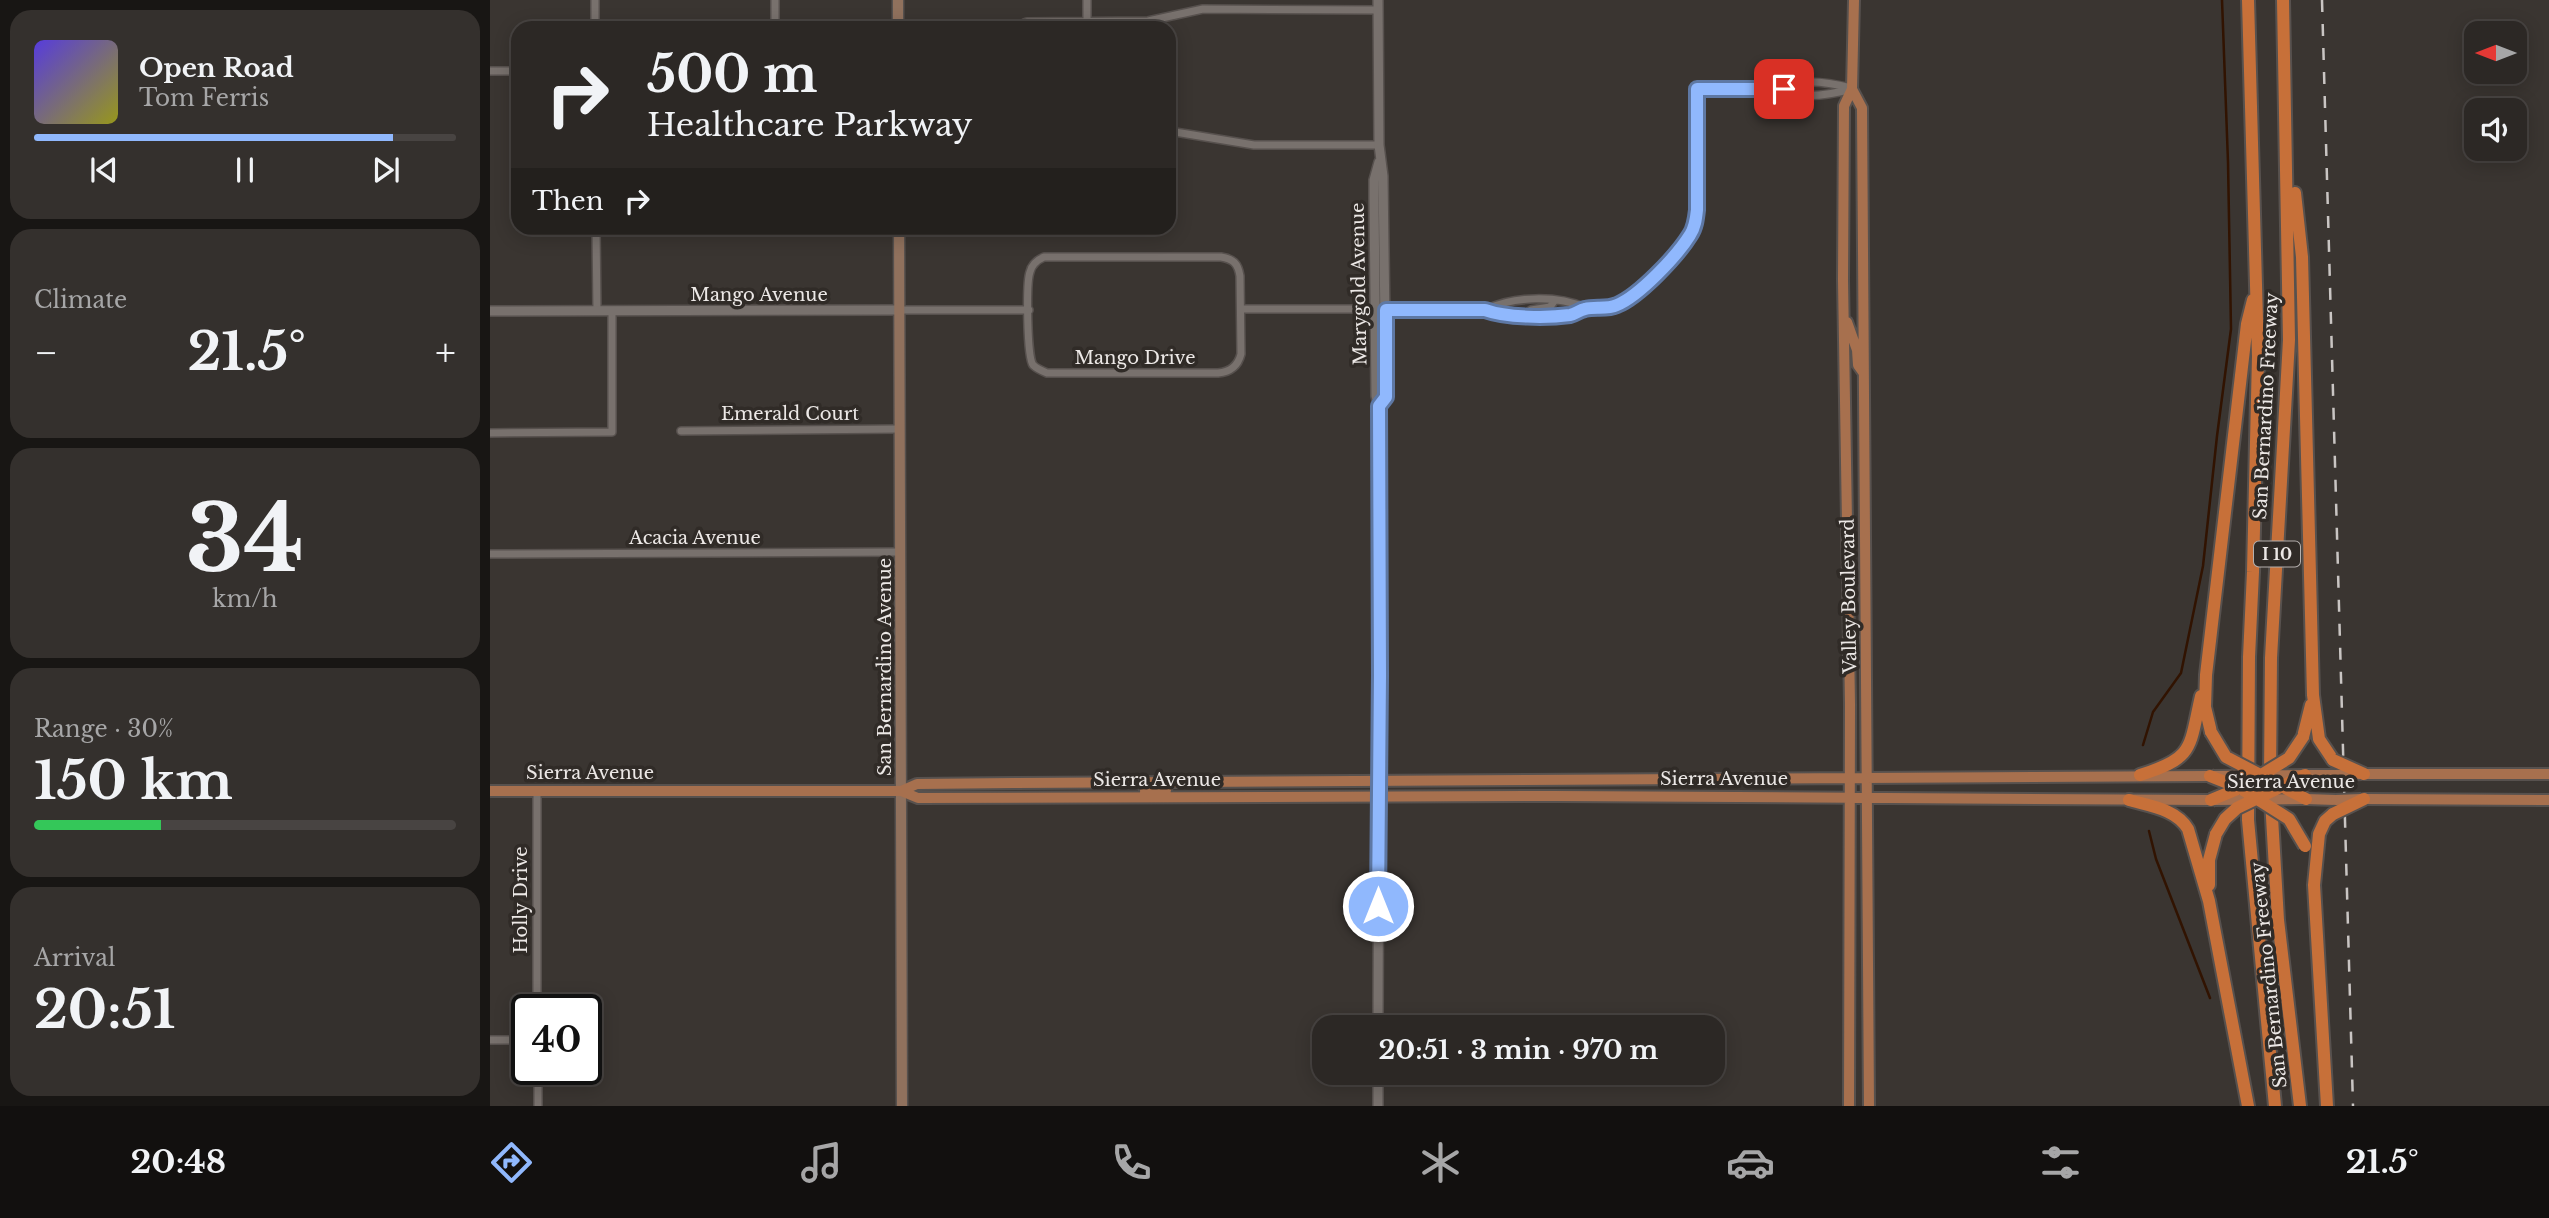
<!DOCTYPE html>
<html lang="en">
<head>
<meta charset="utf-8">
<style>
  :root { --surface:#2c2825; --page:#34302d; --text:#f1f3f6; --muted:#a6a6a7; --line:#484442; --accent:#90b8fd }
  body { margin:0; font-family:"Libre Baskerville",serif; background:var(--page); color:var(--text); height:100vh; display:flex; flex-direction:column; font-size:26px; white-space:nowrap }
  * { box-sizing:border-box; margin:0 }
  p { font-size:23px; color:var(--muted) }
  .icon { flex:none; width:38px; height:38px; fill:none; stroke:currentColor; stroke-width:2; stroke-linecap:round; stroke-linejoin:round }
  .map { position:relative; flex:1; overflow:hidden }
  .panel { display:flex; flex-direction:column; gap:10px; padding:10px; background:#181614; width:490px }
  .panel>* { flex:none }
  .guide { position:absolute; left:21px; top:21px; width:665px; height:214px; border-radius:21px; box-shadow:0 4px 18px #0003,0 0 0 2px var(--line); background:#2c2825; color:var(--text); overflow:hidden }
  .needle { width:46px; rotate:270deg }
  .fabs { position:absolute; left:1974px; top:21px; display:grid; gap:14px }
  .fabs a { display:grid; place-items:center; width:63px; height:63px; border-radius:14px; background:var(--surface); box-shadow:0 4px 18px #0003,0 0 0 2px var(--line); font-size:35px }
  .speed { position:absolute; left:21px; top:994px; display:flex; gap:14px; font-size:35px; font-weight:700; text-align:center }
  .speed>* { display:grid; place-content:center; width:91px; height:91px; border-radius:50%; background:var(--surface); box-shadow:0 4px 18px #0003,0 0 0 2px var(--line); line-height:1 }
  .speed .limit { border:4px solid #111; border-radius:10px; background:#fff; color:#111 }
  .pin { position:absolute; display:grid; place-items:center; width:60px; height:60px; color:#fff; margin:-30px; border-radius:14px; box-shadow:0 4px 10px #0006 }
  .me { position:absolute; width:77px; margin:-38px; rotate:0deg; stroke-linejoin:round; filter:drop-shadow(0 0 5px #0008) }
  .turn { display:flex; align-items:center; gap:24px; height:147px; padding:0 21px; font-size:32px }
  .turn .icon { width:91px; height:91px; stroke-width:2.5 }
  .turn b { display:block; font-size:49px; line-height:60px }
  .then { display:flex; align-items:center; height:66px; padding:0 21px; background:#0003; gap:14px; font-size:26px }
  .big { font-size:52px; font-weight:700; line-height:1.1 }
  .panel .card { flex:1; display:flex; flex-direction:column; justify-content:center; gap:10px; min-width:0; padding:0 24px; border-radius:21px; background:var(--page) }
  .panel .dial { align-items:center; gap:0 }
  .dial b { font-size:91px; line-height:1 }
  .song { display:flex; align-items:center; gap:21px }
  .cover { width:84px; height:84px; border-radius:10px; background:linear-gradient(135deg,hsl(250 70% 55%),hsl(60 70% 35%)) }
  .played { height:7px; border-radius:4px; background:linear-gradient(90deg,var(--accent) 85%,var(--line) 85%) }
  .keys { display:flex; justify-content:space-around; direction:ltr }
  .heat { display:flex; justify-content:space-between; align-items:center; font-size:38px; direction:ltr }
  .charge { height:10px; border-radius:5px; background:linear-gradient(90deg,#34c759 30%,var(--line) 0) }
  .trip { position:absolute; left:822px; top:1015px; width:413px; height:70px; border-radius:21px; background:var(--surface); box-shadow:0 4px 18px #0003,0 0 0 2px var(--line); font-weight:700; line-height:70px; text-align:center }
  .tab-bar { display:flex; height:112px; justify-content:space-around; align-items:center; background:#12100f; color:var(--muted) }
  .tab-bar .icon { width:49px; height:49px }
  .tab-bar .current { color:var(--accent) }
  .tab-bar b { font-size:32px; color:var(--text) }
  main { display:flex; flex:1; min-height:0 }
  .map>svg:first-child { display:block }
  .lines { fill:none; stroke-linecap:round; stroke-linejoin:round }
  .stream { stroke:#311301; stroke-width:2.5 }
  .minor-casing { stroke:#57514e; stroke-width:10 }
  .tertiary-casing { stroke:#57514e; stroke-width:12 }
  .secondary-casing { stroke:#57514e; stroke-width:13 }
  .primary-casing { stroke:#57514e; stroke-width:14 }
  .motorway-casing { stroke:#57514e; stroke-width:16 }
  .minor { stroke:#78716d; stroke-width:7 }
  .tertiary { stroke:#78716d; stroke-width:9 }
  .secondary { stroke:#90715d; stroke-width:10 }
  .primary { stroke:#a7704e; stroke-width:10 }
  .motorway { stroke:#c77039; stroke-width:12 }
  .rail { stroke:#c9c5c3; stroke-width:2.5; stroke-dasharray:12 12; stroke-linecap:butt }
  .primary-bridge-casing { stroke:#57514e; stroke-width:14; stroke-linecap:butt }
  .motorway-bridge-casing { stroke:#57514e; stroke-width:16; stroke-linecap:butt }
  .primary-bridge { stroke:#a7704e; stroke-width:10 }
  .motorway-bridge { stroke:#c77039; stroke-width:12 }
  .route-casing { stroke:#5e78a4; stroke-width:18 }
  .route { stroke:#90b8fd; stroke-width:12 }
  .labels { text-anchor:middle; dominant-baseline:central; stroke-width:7; stroke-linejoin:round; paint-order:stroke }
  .shield { fill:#302b27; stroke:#b4afad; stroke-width:2 }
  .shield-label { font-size:16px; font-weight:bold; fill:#ece8e6 }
  .street-label { font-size:18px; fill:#ece8e6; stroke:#302b27 }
</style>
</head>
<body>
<main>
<section class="panel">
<div class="card">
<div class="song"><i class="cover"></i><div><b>Open Road</b><p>Tom Ferris</p></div></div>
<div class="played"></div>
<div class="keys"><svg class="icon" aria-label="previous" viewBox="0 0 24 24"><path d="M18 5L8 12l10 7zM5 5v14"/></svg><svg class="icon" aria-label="pause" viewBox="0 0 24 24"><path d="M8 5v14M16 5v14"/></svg><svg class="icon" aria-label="next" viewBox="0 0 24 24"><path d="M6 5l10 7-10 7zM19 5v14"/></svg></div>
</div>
<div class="card"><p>Climate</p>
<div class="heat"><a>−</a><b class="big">21.5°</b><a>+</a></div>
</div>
<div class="card dial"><b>34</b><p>km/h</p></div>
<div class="card"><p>Range · 30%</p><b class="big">150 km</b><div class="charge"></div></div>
<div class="card"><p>Arrival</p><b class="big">20:51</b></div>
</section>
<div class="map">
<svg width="2059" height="1106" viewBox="0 0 2059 1106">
  <rect width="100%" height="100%" fill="#3a3531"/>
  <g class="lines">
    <path class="stream" d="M1653,745L1663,712L1691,673L1713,566L1727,436L1741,329L1738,162L1732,0
      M1659,831L1666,859L1720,998"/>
    <defs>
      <path id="minor" d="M105,0V28
        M285,0V28
        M597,0V22
        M533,28L534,23L537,22L658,21L713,9L888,10
        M0,71H28
        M1294,89C1310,77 1341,83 1361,88
        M679,131L764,145H889
        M106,228L107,311
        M554,257H731C743,259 748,263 750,276L751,354C748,366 740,372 728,373H557C552,371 547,369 543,365C537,357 536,283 540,272C542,264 547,260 554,257Z
        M751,309H885
        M410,310H539
        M896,310H995C1016,318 1058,318 1080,315C1086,315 1089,311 1095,309C1105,306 1116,309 1127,305C1148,297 1187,256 1200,236C1204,228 1206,219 1207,210V89H1294C1311,101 1343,94 1362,89
        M995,310C1024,296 1067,295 1096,308
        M1035,315L1041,310L1060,307L1065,300
        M191,431L409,429
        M0,433L122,432V311
        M0,554L410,552
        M47,790V1010
        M0,1040H37
        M48,1069V1106"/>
      <path id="tertiary" d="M888,0L889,145L893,176L896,396L889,406
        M0,311L410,310
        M888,1027L890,438L889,406L886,396L884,199V180L889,162
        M888,1073V1106"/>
      <path id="secondary" d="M408,0V28
        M409,228L412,1106"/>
      <path id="primary" d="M1362,89L1372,108L1379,1106
        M1357,322L1367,350L1368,365L1373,372
        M1874,774H2059
        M1815,775H1845
        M0,791H411L427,784L524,783L1720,776
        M411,791L428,798L1066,796L1721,800
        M655,791L676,790L678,781
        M1816,799L1846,800
        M1874,799L2059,800
        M1359,1106L1360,704L1353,280L1354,106L1362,89L1364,0"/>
      <path id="motorway" d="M1758,0L1768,356L1763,572L1759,657L1758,820L1785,1106
        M1805,193L1812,257L1823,695L1829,739L1843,760
        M1721,732L1715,707L1716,675L1757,324L1763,300
        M1813,737L1821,705
        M1650,775C1705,758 1699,748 1711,696
        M1780,778L1781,658L1799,340L1793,0
        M1639,800C1660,806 1686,809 1698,829L1719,901L1758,1106
        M1781,800L1788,920L1810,1106
        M1719,885V860L1726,834
        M1837,1106L1824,885L1829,834L1835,821L1843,814"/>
    </defs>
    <use href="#minor" class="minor-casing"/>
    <use href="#tertiary" class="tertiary-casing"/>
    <use href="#secondary" class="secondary-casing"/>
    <use href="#primary" class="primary-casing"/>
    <use href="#motorway" class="motorway-casing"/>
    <use href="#minor" class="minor"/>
    <use href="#tertiary" class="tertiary"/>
    <use href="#secondary" class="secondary"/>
    <use href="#primary" class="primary"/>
    <use href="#motorway" class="motorway"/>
    <path class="rail" d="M1832,0L1863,1106"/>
    <defs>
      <path id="primary-bridge" d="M1845,775L1872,774
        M1722,776L1815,775
        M1724,800L1816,799
        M1846,800L1871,799"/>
      <path id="motorway-bridge" d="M1721,732L1736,757L1816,799
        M1843,760L1874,774
        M1720,776L1750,788L1799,819L1815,846
        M1721,800L1750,788L1799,758L1813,737
        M1843,814L1874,799
        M1726,834L1735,819L1747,808L1815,775"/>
    </defs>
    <use href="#primary-bridge" class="primary-bridge-casing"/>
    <use href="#motorway-bridge" class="motorway-bridge-casing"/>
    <use href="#primary-bridge" class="primary-bridge"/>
    <use href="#motorway-bridge" class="motorway-bridge"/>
  </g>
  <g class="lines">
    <defs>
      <path id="route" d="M888,906L890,675L889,406L896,397V310H995C1017,318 1058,318 1080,315C1086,314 1089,310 1095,309C1105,306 1116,310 1127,305C1149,296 1187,256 1200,235C1205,228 1206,219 1207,210V89H1294"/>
    </defs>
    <use href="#route" class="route-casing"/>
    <use href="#route" class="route"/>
  </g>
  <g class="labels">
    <rect class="shield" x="1764" y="541.5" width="46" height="25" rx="5"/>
    <g class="shield-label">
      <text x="1787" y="554">I 10</text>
    </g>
    <g class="street-label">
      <text transform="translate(869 284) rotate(-91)">Marygold Avenue</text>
      <text x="269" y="295">Mango Avenue</text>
      <text x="645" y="358">Mango Drive</text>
      <text transform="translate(1776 406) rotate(-87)">San Bernardino Freeway</text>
      <text x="300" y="414">Emerald Court</text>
      <text x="205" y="538">Acacia Avenue</text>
      <text transform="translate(1359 596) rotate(-91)">Valley Boulevard</text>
      <text transform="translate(395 667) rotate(-90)">San Bernardino Avenue</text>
      <text x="100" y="773">Sierra Avenue</text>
      <text x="1234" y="779">Sierra Avenue</text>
      <text x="667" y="780">Sierra Avenue</text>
      <text x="1801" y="782">Sierra Avenue</text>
      <text transform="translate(31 900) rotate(-90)">Holly Drive</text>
      <text transform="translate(1779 975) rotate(-96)">San Bernardino Freeway</text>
    </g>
  </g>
</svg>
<div class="fabs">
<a><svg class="needle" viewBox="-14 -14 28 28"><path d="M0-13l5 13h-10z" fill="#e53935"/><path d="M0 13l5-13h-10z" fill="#a6a6a7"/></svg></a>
<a><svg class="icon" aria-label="sound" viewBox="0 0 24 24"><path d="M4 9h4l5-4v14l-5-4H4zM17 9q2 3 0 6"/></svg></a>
</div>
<div class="speed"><div class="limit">40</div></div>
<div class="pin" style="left:1294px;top:89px;background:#d93025"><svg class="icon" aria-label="arrive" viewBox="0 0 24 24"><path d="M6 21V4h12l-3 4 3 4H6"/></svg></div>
<svg class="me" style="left:888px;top:906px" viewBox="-20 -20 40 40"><circle r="17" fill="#90b8fd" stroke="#fff" stroke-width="3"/><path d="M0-11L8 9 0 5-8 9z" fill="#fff"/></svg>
<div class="trip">20:51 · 3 min · 970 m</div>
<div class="guide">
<div class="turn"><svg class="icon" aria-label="right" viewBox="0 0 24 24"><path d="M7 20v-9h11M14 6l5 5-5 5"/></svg><div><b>500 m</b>Healthcare Parkway</div></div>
<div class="then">Then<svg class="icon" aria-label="right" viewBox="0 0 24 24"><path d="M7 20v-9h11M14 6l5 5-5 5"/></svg></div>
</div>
</div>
</main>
<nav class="tab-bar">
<b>20:48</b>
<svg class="icon current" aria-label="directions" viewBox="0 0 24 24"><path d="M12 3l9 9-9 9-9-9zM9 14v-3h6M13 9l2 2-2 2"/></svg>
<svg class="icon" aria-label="music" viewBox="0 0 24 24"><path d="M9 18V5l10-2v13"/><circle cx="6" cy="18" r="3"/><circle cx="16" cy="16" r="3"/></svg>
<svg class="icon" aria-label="phone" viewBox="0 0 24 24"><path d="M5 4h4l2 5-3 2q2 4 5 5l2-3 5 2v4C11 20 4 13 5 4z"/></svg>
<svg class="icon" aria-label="climate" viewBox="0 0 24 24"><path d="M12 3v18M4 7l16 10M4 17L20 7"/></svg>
<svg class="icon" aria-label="car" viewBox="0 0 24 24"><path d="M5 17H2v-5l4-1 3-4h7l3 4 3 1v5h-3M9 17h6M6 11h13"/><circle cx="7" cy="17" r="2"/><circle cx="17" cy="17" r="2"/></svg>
<svg class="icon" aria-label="filters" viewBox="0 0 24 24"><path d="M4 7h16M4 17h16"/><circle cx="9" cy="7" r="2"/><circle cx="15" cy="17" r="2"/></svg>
<b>21.5°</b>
</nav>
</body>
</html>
